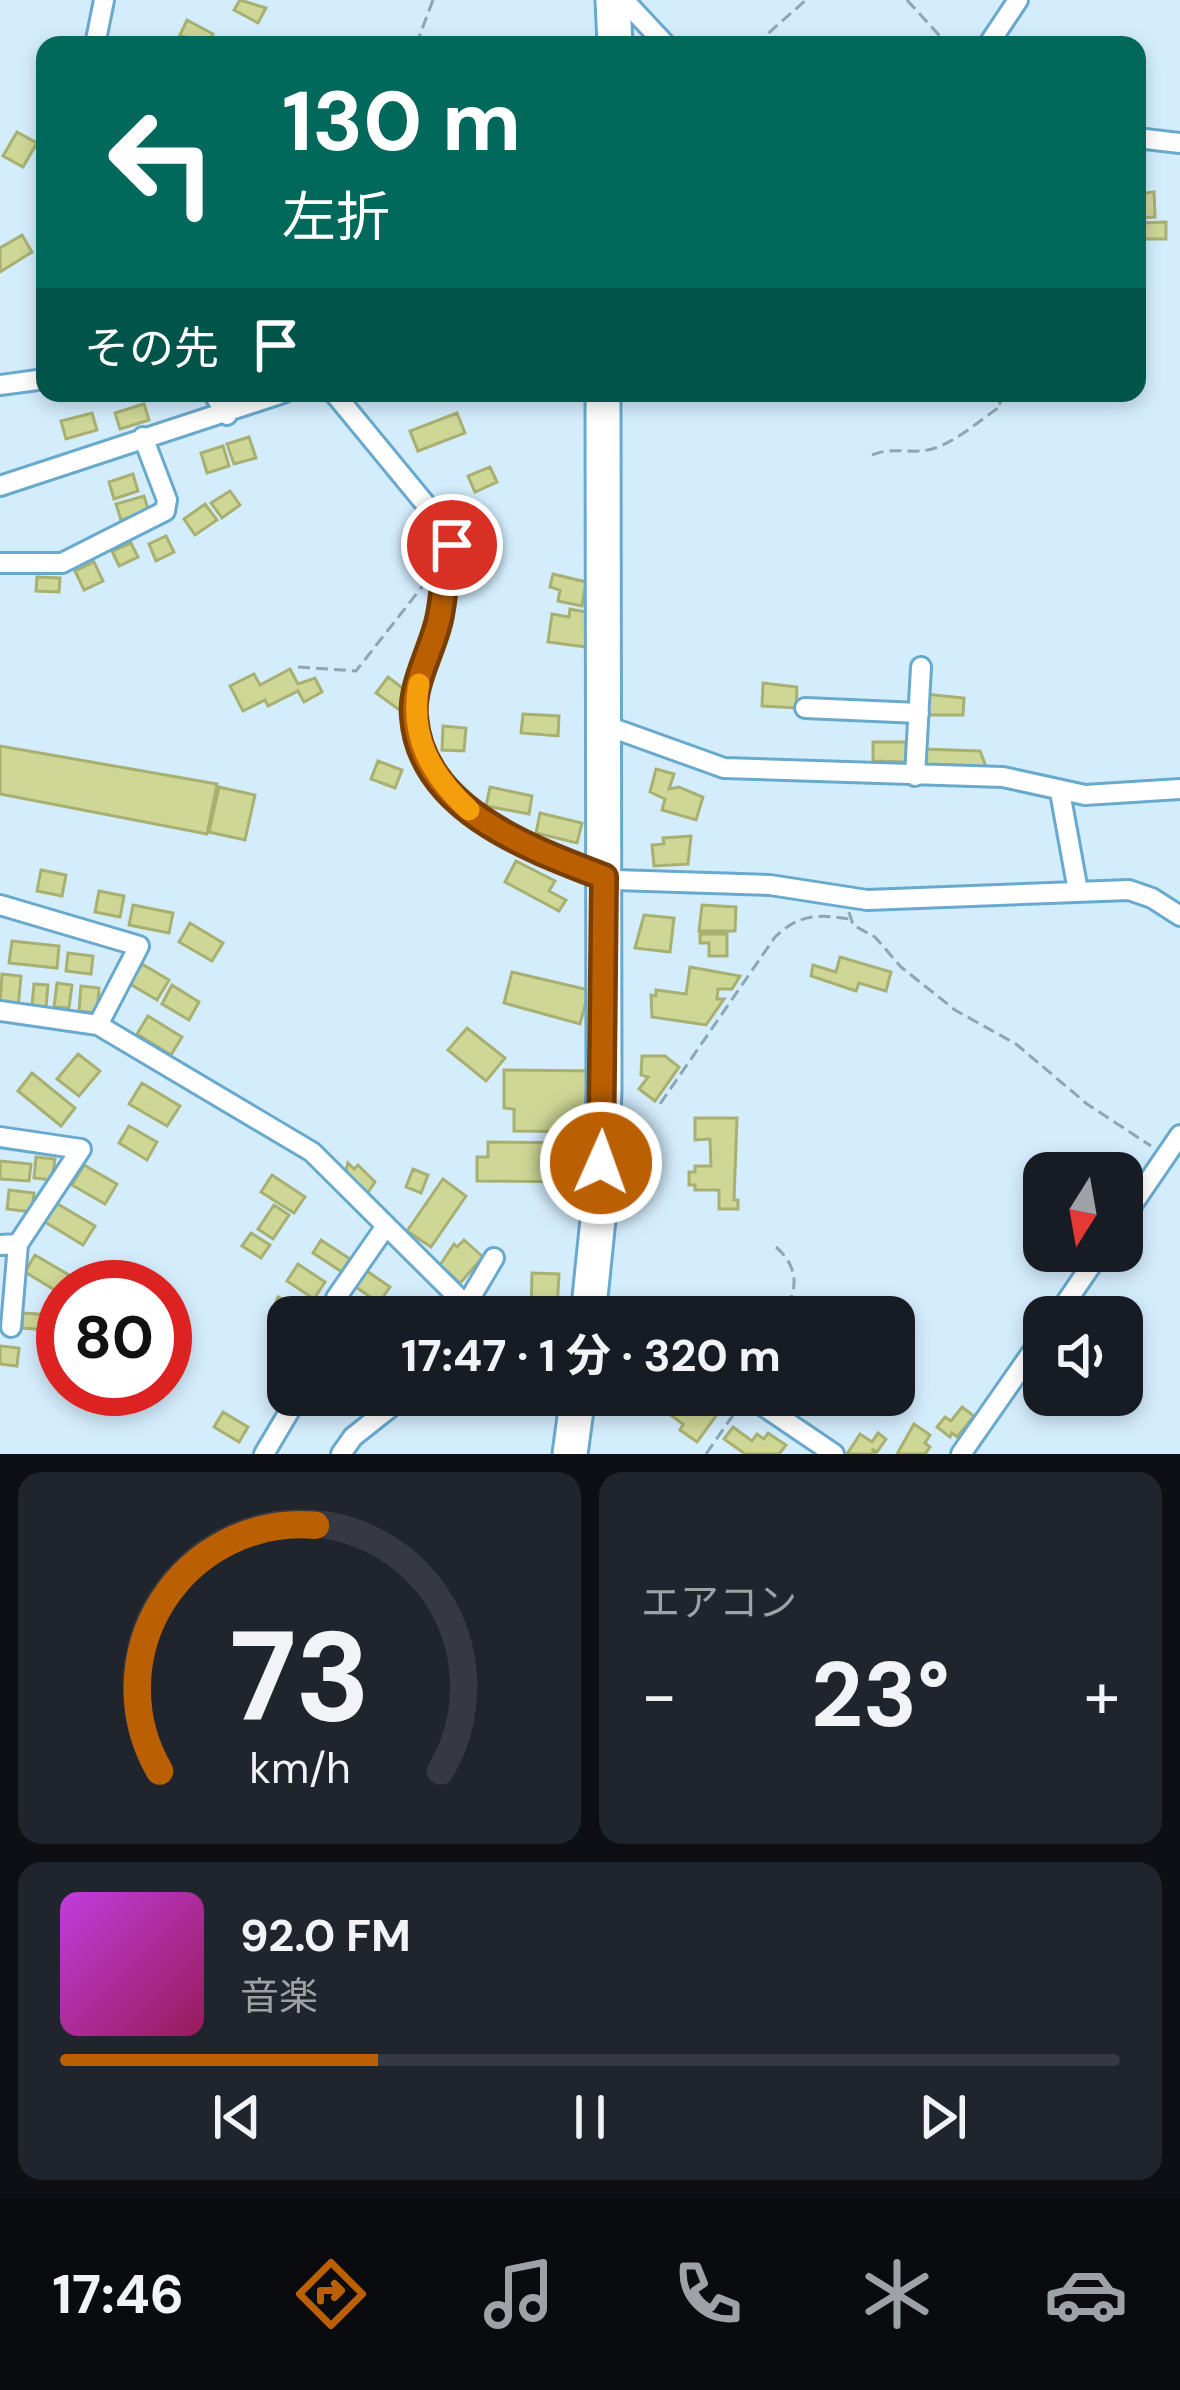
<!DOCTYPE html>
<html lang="ja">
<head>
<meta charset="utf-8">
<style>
  :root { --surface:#171b24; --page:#20242c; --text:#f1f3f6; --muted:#9ea1a6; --line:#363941; --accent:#ba5f02 }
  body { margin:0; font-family:"DM Sans","Noto Sans JP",sans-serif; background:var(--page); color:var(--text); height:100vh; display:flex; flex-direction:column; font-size:45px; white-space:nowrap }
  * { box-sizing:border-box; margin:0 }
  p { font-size:39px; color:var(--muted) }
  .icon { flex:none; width:66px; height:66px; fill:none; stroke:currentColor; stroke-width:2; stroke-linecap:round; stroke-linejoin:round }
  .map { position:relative; height:1454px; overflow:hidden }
  .drawer { display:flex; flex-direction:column; gap:18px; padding:18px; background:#0d0f14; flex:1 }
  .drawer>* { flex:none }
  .hud { position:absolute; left:36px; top:36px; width:1110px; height:366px; border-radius:24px; box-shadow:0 6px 18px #0003; background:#00695c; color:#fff; overflow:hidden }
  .needle { width:78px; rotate:191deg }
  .fabs { position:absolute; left:1023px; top:1152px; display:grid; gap:24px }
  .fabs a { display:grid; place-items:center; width:120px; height:120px; border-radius:24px; background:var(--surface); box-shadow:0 6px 18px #0003; font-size:60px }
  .speed { position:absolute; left:36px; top:1260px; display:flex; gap:24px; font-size:60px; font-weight:700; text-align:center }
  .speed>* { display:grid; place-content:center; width:156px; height:156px; border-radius:50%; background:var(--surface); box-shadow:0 6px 18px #0003; line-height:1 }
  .speed .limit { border:18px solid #d22; background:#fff; color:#111 }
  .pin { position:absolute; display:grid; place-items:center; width:102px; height:102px; color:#fff; margin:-51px; border:6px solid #fff; border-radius:50%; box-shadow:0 3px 12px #0007 }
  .me { position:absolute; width:132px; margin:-66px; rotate:2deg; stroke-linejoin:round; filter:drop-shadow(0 0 9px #0008) }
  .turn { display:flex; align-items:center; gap:42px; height:252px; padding:0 48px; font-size:54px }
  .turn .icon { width:156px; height:156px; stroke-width:2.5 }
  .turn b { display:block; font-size:84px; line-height:102px }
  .then { display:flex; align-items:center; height:114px; padding:0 48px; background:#0003; gap:24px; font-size:45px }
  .big { font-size:90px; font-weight:700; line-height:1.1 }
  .drawer .card { flex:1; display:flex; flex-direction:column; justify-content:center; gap:18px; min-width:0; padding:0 42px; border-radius:24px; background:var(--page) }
  .drawer .dial { align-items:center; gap:0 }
  .dial svg { height:312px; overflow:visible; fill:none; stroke:var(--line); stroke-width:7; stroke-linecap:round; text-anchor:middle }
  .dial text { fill:var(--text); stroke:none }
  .song { display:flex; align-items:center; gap:36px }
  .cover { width:144px; height:144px; border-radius:18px; background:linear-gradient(135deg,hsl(290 70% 55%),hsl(330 70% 35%)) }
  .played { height:12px; border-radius:6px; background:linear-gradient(90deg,var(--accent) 30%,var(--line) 30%) }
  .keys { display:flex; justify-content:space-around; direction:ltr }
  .heat { display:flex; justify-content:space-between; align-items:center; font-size:66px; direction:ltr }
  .drawer .tiles { flex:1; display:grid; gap:18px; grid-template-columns:1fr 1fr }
  .card:last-child { grid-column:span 2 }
  .trip { position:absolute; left:267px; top:1296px; width:648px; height:120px; border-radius:24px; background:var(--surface); box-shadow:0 6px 18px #0003; font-weight:700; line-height:120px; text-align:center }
  .menu { display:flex; height:192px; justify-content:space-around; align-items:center; background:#090b0e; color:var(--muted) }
  .menu .icon { width:84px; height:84px }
  .menu .selected { color:var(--accent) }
  .menu b { font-size:54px; color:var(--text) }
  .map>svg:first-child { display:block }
  .building { fill:#ced796; stroke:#a8b071; stroke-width:3 }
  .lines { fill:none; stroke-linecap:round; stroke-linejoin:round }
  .street-casing { stroke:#68a9ce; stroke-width:24 }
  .highway-casing { stroke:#68a9ce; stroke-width:39 }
  .path { stroke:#8ca6b6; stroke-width:3; stroke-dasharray:12 6; stroke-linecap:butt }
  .street { stroke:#fff; stroke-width:18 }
  .highway { stroke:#fff; stroke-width:33 }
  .route-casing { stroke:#793e01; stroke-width:30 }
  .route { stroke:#ba5f02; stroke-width:21 }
  .slow { stroke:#f59e0b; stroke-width:21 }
</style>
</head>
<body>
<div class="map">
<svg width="1180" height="1454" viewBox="0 0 1180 1454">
  <rect width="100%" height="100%" fill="#d4edfd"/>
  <path class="building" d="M240,0L266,8L258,23L234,10Z
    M187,20L213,34L207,45L180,35Z
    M17,132L37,143L23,167L3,156Z
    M1154,192L1155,217L1137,218V194Z
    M1166,222V239H1137V223Z
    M22,235L32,252L0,272V248Z
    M144,404L149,420L120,429L115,413Z
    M92,413L97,430L66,439L61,421Z
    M457,413L465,433L418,451L410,431Z
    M249,437L256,458L234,464L227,444Z
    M223,446L229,466L207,473L201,453Z
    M490,467L497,482L475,492L468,476Z
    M133,474L138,491L114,499L109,482Z
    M230,491L240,505L222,518L211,503Z
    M144,496L149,512L121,520L116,504Z
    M205,504L217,520L195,535L184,519Z
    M166,536L174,552L156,561L149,544Z
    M131,543L138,557L119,566L112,551Z
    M94,562L103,581L84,590L75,571Z
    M553,574L586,582L582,606L558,601L560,590L550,587Z
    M37,577L60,578L59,592L36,591Z
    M570,609L591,613L586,647L548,642L552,614L569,617Z
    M290,669L298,684L315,678L322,692L304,702L298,691L268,706L265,700L243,711L230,686L254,674L260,685Z
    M388,677L413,696L401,711L376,693Z
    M763,683L797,687L796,708L762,706Z
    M925,694L964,698L963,715H924Z
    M523,714L559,716L558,736L521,733Z
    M443,726L466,728L464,751L442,750Z
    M873,742H906V762L873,761Z
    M0,746L217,784L207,834L0,794Z
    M923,749L980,751L987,769L922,767Z
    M378,761L402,770L395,788L371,779Z
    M656,769L674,774L669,789L679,787L703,797L696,820L662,810L665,799L650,792Z
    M219,787L255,795L245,840L209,832Z
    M490,787L532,796L529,814L486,806Z
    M540,813L582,823L577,843L536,833Z
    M691,836L688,864L654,866L652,845L664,844L663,838Z
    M516,861L555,881L549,891L566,900L559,911L505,882Z
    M41,870L66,875L62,896L37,891Z
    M99,891L124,896L120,917L95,912Z
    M133,905L173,913L169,933L129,925Z
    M702,905L736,907L735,931H699Z
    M644,915L674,918L670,952L635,948Z
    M190,923L223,943L212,961L179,942Z
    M700,934H727V956H709V943H700Z
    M12,941L59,946L57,968L9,963Z
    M68,953L93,956L91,974L66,971Z
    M840,957L891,972L886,991L859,983L856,991L811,976L813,965L836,972Z
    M142,964L169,980L157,1000L130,984Z
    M690,967L740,976L732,989H718L717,999H724L706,1025L652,1017L651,995L656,996V990L686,994Z
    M512,972L589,990L580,1024L504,1003Z
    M2,974L21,976L18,1008L0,1006Z
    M57,983L72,985L69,1008L54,1007Z
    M34,984L48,985L46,1007L32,1005Z
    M172,985L199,1002L189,1020L162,1004Z
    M81,986L99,988L97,1013L79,1011Z
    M148,1016L182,1037L171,1055L137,1034Z
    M467,1028L505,1058L486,1081L448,1050Z
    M78,1054L100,1071L79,1096L57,1079Z
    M642,1056H665L679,1067L655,1101L639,1089L648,1077L641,1075Z
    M504,1070L597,1071L596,1132L514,1131V1109L504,1108Z
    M32,1073L75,1108L61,1126L18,1091Z
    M142,1083L180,1106L167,1126L129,1104Z
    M695,1118H737L734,1200H738V1209H719V1190H695V1185H689V1172H695V1166H711L710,1139L695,1140Z
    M129,1126L157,1142L147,1160L119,1143Z
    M488,1142L585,1143V1182L477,1181V1157H488Z
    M36,1157L55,1159L52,1180L34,1178Z
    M0,1161L31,1164L29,1181L0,1179Z
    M348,1163L354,1169L358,1165L375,1182L366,1195L345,1174Z
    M84,1165L117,1184L105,1204L72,1185Z
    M413,1169L428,1175L421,1193L406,1187Z
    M272,1175L305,1197L294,1213L261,1192Z
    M443,1179L466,1196L431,1247L407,1231Z
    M9,1190L34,1193L32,1212L7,1209Z
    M56,1203L95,1226L83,1245L45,1222Z
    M274,1205L289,1215L273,1239L258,1229Z
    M251,1233L270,1245L261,1258L242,1246Z
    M321,1240L350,1259L342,1272L313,1253Z
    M464,1240L483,1257L460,1283L440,1265L454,1244L457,1247Z
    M35,1255L74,1278L69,1287H63V1295L25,1272Z
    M298,1264L325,1282L314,1299L287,1281Z
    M364,1269L390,1287L379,1303L353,1285Z
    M532,1273L559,1274L557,1309L531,1308Z
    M278,1297L308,1310L304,1317L288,1320L272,1312Z
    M23,1313L51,1315L50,1330L22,1328Z
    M0,1346L19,1348L17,1366L0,1364Z
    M683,1395L696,1405L703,1395H718L727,1401L697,1442L680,1430L683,1424L651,1401L655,1395Z
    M962,1407L974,1416L957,1437L952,1433L950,1437L937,1427L945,1417L951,1421Z
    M223,1412L248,1427L239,1442L214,1427Z
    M914,1424L930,1435L925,1443L930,1447L925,1454H897Z
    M733,1427L752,1441L757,1434L764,1439L768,1433L786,1445L779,1454H745L724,1439Z
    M878,1433L886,1439L877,1452L872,1449L875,1454H847L860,1434L872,1442Z"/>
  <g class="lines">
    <defs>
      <path id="street" d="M624,0L666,45
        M95,45L104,0
        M988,45L1018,0
        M1137,138L1180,143
        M0,385L45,379
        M213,393L227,415
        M334,393L455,540C442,566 446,600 437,629C428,657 411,689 414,719C424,811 531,849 604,877
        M0,486L283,393
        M0,563H62L165,511L167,500L143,437
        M805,708L919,713
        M607,726L724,768L1003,777L1085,795L1180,789
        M915,776L921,667
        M1060,792L1078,891
        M615,880L770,885L867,900L1129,890L1152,898L1180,916
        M0,905L139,946L98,1025
        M0,1011L98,1025L312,1152L478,1317
        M0,1137L81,1149L18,1244L0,1245
        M1122,1220L1180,1135
        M330,1317L336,1298L386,1226
        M459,1317L494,1258
        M1056,1317L1101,1251
        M11,1327L18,1244
        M747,1395L834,1454
        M264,1454L299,1395
        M341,1454L353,1437L406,1395
        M961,1454L1044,1335"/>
      <path id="highway" d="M613,0L615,45
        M588,1317L600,1200L604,1090L603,393
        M570,1454L578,1395"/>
    </defs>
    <use href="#street" class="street-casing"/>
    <use href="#highway" class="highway-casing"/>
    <path class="path" d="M907,0L948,45
      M416,45L433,0
      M755,45L806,0
      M872,455C893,446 911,455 932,449C956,442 980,420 1001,406L996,393
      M298,667L356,671L425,583
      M849,912L853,925L875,937L901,967L955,1010L1016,1044L1087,1104L1151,1146
      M660,1104L775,937C799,914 818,914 849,919
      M776,1247C800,1268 798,1291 782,1317
      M706,1454L736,1411"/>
    <use href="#street" class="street"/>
    <use href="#highway" class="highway"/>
  </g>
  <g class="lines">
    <defs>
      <path id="route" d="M452,545C443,565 445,603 437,627C429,656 411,687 414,717C421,810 531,849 604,877L601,1163"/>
    </defs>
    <use href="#route" class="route-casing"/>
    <use href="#route" class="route"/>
    <path class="slow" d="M419,684C409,736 431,775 469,810"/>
  </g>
</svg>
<div class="fabs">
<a><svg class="needle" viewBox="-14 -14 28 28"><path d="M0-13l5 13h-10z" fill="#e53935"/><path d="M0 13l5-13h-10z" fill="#9ea1a6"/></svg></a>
<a><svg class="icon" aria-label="sound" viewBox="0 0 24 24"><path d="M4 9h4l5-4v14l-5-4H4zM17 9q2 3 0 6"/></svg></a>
</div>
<div class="speed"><div class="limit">80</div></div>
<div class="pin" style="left:452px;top:545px;background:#d93025"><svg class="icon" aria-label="arrive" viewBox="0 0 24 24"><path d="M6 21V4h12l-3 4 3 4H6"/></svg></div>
<svg class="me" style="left:601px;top:1163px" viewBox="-20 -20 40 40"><circle r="17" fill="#ba5f02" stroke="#fff" stroke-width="3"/><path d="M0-11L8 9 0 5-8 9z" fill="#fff"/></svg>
<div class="trip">17:47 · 1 分 · 320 m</div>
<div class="hud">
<div class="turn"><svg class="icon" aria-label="left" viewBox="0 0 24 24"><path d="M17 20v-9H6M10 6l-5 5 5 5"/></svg><div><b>130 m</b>左折</div></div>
<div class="then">その先<svg class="icon" aria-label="arrive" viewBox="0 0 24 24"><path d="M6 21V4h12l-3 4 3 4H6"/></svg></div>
</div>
</div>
<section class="drawer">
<div class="tiles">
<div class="card dial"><svg viewBox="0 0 100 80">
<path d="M14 69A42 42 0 1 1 86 69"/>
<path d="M14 69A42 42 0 0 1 54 6" stroke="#ba5f02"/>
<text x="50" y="56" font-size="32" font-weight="700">73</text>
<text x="50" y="72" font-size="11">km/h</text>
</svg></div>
<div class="card"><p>エアコン</p>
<div class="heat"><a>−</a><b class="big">23°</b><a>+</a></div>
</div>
<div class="card">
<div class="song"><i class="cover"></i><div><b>92.0 FM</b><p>音楽</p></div></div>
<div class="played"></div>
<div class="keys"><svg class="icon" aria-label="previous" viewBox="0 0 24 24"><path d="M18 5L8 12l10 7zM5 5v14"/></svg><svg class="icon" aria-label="pause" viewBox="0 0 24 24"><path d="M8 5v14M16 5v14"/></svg><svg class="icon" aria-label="next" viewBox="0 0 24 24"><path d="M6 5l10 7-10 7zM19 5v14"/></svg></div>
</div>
</div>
</section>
<nav class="menu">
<b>17:46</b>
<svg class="icon selected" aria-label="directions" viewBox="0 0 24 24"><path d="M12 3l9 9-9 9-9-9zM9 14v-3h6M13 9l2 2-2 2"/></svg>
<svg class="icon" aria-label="music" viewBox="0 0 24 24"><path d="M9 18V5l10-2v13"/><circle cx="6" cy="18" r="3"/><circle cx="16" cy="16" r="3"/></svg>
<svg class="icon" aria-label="phone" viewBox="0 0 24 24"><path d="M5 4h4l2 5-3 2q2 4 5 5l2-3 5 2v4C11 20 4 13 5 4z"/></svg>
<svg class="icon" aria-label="climate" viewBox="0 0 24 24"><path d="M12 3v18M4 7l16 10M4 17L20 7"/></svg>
<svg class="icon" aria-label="car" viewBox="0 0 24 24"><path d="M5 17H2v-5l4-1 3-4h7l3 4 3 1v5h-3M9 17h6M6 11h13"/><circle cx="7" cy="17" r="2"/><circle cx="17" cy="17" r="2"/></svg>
</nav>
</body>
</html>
